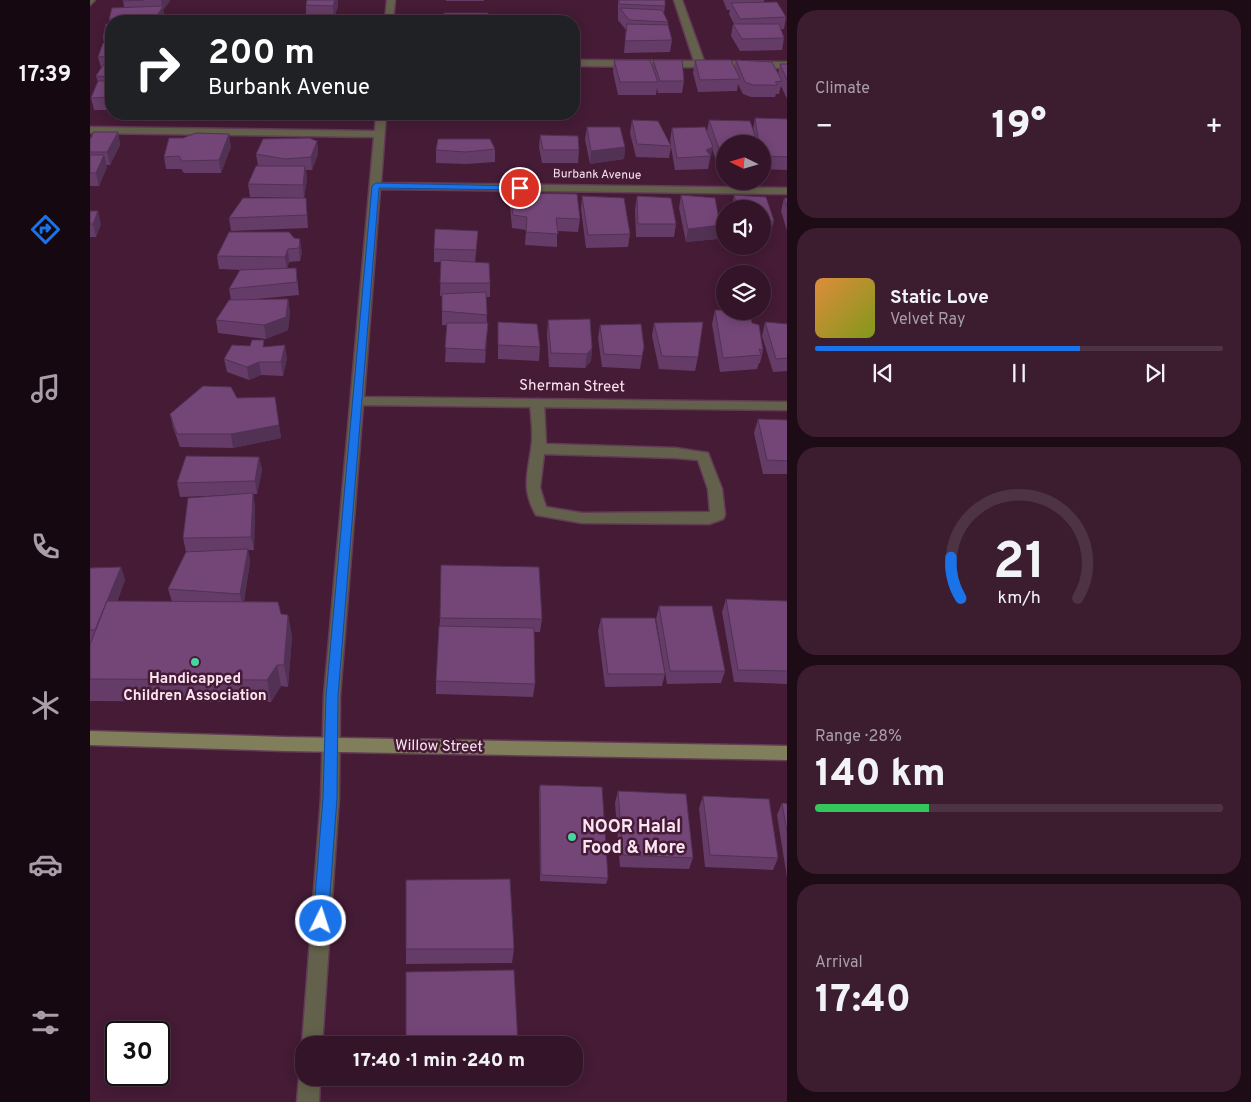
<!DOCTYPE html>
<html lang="en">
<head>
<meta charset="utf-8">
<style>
  :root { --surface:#341428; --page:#3c1d30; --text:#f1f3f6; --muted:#a99ea8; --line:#4e3345; --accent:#1a73e8 }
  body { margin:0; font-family:Overpass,sans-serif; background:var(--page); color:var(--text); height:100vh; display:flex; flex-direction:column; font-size:19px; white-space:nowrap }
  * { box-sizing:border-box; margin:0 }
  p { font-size:16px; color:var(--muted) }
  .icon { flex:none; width:28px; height:28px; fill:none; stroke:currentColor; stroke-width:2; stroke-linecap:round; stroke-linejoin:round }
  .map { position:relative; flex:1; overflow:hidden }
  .details { display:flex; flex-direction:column; gap:10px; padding:10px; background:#1d0b16; width:464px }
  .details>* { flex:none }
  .banner { position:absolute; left:15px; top:15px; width:475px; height:105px; border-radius:20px; box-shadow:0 2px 12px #0003,0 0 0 1px var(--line); background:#202124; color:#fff; overflow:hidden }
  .needle { width:32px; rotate:275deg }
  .controls { position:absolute; left:626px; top:135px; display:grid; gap:10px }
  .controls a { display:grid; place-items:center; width:55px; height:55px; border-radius:50%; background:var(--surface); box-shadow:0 2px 12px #0003,0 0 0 1px var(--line); font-size:25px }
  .speed { position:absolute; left:15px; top:1021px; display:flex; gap:10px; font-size:25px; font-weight:700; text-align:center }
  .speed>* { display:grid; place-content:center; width:65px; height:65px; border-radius:50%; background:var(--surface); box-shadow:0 2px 12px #0003,0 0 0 1px var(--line); line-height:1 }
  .speed .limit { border:2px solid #111; border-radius:8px; background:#fff; color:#111 }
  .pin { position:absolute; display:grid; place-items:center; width:42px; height:42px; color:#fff; margin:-21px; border:2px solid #fff; border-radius:50%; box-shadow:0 1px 5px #0007 }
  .me { position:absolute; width:55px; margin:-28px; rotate:4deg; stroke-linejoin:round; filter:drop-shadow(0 0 4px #0008) }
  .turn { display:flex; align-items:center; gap:18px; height:105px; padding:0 20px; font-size:22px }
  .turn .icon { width:65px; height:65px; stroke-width:2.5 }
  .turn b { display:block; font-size:35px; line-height:42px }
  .big { font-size:38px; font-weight:800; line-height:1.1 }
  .details .tile { flex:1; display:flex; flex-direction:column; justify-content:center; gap:8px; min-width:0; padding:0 18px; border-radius:20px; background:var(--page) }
  .details .dial { align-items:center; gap:0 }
  .dial svg { height:130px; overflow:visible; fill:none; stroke:var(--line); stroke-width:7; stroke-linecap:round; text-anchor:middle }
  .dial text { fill:var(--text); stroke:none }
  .song { display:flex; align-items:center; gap:15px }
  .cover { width:60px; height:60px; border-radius:8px; background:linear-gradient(135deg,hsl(30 70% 55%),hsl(70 70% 35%)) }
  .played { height:5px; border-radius:2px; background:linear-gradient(90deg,var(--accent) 65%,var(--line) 65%) }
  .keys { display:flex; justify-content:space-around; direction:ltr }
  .heat { display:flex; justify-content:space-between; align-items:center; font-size:28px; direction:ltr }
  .charge { height:8px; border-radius:4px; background:linear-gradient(90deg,#34c759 28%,var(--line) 0) }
  .trip { position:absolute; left:205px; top:1036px; width:288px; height:50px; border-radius:20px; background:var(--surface); box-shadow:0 2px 12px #0003,0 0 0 1px var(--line); font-weight:800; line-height:50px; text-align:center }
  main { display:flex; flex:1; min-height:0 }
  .dock { display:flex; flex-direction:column; width:90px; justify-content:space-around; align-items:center; background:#150810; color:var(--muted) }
  .dock .icon { width:35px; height:35px }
  .dock .on { color:var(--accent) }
  .dock b { font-size:22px; color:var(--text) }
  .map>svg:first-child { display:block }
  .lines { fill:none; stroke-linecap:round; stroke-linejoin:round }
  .lane-casing { stroke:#623b54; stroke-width:3 }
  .street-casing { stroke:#623b54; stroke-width:3 }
  .secondary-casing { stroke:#623b54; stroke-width:3 }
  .lane { fill:#63614b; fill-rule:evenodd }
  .street { fill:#63614b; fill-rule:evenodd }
  .secondary { fill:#817e5b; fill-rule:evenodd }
  .wall { fill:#643c67 }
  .shaded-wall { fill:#513154 }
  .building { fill:#744678; stroke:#513154 }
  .route { fill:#1a73e8; stroke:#114b97 }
  .poi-dot { fill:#47d49e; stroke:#451b36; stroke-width:2 }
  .labels { text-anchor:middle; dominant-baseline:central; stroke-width:5; stroke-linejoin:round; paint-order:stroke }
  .far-street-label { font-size:12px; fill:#fce5f2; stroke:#451b36 }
  .street-label { font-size:15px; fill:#fce5f2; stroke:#451b36 }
  .poi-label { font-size:15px; font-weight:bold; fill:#fce5f2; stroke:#451b36 }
  .near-poi-label { font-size:18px; font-weight:bold; fill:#fce5f2; stroke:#451b36; text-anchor:start }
</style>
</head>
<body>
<main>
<nav class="dock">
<b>17:39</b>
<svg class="icon on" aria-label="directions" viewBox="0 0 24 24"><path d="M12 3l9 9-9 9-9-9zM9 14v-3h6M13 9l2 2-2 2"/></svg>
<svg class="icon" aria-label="music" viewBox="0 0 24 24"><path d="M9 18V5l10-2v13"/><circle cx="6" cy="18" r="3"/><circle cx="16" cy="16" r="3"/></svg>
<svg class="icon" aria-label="phone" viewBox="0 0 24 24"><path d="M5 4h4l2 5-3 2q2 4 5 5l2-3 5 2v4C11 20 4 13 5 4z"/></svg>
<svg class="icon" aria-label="climate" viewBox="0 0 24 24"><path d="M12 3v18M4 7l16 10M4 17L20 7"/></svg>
<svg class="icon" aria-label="car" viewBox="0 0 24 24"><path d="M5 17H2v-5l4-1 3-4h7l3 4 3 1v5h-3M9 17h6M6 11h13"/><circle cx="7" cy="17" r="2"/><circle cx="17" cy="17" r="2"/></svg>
<svg class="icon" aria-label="filters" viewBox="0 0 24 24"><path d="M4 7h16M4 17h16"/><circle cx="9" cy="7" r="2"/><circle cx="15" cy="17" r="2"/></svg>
</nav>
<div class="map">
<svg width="698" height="1102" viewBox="0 0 698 1102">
  <rect width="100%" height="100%" fill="#451b36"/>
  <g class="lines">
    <defs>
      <path id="lane" d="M447,399L452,400L454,403L456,444L586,448L618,453L632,489L635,515L633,519L619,524L492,523L446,515C430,487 439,471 442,442C443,429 441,416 440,403L442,400ZM454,454L586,458L608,460L618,489L620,512L492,513L456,507L450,488Z"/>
      <path id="street" d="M0,0H5L0,5Z
        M297,0H305L303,21H295Z
        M584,0H592L614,61L698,62V68L484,66V60L604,61Z
        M286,114H296L291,183L698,188V194L290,189L274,397L698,402V410L273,405L250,696L249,798L232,1045H214V1050L212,1045L231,798L234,696L284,137L0,133V127L285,131Z
        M214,1070V1078H230L229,1102H207L209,1078Z"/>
      <path id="secondary" d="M0,731L195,737L698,746V760L195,751L0,745Z"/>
    </defs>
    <use href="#lane" class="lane-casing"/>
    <use href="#street" class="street-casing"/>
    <use href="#secondary" class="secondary-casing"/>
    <use href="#lane" class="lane"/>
    <use href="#street" class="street"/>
    <use href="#secondary" class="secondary"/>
  </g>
  <path class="wall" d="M33,0H80V1L73,10L75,18L73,21H21V110H4L1,98L8,82L6,76L11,68L8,57L14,43L13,37L21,24L19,19L34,7Z
    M217,0H248V6L244,18L216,15V5Z
    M356,0H394V1H356Z
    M528,0H575V6L574,14L578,22V25L582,40L580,52L534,53L536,30L528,20Z
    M633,0H674V2L696,17L694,29H691L694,38L692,50L650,51L641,36L643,24H644L639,14L640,10H637Z
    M524,60L562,67L563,60L594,81L592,93H568L567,88L566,95H528L523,72Z
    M605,60L644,68L646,60L688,74L690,64H698V101L691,86L689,94H686L685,97H661L653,94L648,84L647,91L608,92L603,73Z
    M665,118L698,119V170L672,169V144H635V168H629L622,149L618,169L585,170L581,147L579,158L546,157L540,133L542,120L581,145L580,140L582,128L617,131L619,120L663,130Z
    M497,127L535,147L534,159L500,164L495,139Z
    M28,132L30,145L20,165H16L17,167L9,186H0V138Z
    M450,135L489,150L488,163H452L449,147Z
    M93,138L141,147L131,173H94L91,169H76L74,157Z
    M227,141L228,154L222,170H216L217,179L214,198L217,211L218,228L141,231L139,218L209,198L160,197L158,184L168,166L166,154Z
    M405,149V162L376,164L346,163V150Z
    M420,193L490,219L488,232L467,231V247L435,245L436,230L422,228L420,206Z
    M591,195L630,225L627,239L596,242L589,208Z
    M644,195L676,197L684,221L680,234H672V209H642Z
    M492,196L540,234L538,247L496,248L491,209Z
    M547,196L586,224L584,237H546L545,209Z
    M694,198H698V234L691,211Z
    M0,211L11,224L6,237H0Z
    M388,231L387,244L385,262L400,283V297H396L397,323H398L395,363L355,362L357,325H352V296H350L351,262H344V249Z
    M199,232L212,252L210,261L199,262L197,268H206L209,295L167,299H198L200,312L198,330L176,339L128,333L126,320L141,300L139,289L153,270L129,269L127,256Z
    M625,310L662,323L673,350L670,363H669L667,369L630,372L622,324Z
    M458,320L502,348L501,361L495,368L459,367L457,334Z
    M408,322L450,347L449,361L408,359Z
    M675,322L698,324V371L683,372L672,336Z
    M564,323L608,357L605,371L569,369L562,336Z
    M510,325L554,347L550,369L512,367L508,338Z
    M175,347L197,358L193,376L171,375L159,380L137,372L134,359Z
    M147,398L189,425L191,438L143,448L90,447L83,427L80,414Z
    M668,419L698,420V474H673L664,433Z
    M169,457L172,470L167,494H163L165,507L164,550H158L160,562L154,602L191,614L198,615L202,637L198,687L191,686L181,702L0,701V645L1,643H0V568L31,567L35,580L27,602H82L78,589L96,552L93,538L141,495L90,497L87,483Z
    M636,599L698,601V684L644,682L632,612Z
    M569,606L635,671L631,683L577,684L566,619Z
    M350,618L452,619L450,632H444L445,684L443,697L346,694V681Z
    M511,618L575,674L572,686L515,687L508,631Z
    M450,785L518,878L516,884L450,881L449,791Z
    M528,791L603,858L599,869L530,867L525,803Z
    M613,796L688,858L683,870L615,867L609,808Z
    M692,803L698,804V884L687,815Z
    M316,949H424L422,963L316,964Z"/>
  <path class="shaded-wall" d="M71,0H80V1L73,10L75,18L73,21H65V19L72,7Z
    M245,0H248V6L244,18L243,6Z
    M28,132L30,145L20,165L17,152Z
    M139,134L141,147L131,173L129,160Z
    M227,141L228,154L222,170L221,157Z
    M535,147L534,159L500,164L501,151Z
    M623,147L620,160L621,156L616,150Z
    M14,155L17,167L9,186L6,173Z
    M215,166L217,179L214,198L213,185Z
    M8,211L11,224L6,237L3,224Z
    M630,225L627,239L596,242L598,229Z
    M210,239L212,252L210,261L209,248Z
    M198,249L199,262L197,270L195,257Z
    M198,299L200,312L198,330L176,339L174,325Z
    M398,323L397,336L395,363V350Z
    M195,345L197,358L193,376L191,362Z
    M502,348L501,361L495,368L497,354Z
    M169,362L171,375L159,380L157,367Z
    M189,425L191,438L143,448L141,434Z
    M169,457L172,470L167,494L165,481Z
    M163,493L165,507L164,550L161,537Z
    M158,549L160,562L153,607L150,594Z
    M31,567L35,580L10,643L5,630Z
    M198,615L202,637L198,687L194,665Z
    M187,665L191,686L181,702L177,680Z"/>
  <path class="building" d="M33,0H54L33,1Z
    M217,0H245L243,6L216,5Z
    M529,0H575V6L529,4Z
    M687,2L696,17L650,19L641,3Z
    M73,6L65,19H19L22,8Z
    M530,8L572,10L578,22L539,20Z
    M354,13H398L399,21H354Z
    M201,15H242L240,21H198Z
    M16,24H21V36L13,37Z
    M537,24L578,25L582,40L535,41Z
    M643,24H689L694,38L652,39Z
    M13,43H21V56L8,57Z
    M524,60H560L568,82H530Z
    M563,60H592L594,81H570Z
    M605,60H641L650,79L610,80Z
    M646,60L682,62L692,81L685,82L688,85H663L655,82Z
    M21,64V77L6,76L13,65Z
    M690,64H698V82Z
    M8,81H21V97L1,98Z
    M665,118L698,119V157L672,156V144H669Z
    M542,120L568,121L581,146L547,144Z
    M619,120L660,121L668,144H635V155H631Z
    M497,127H530L535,147L501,151Z
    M615,127L623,147L616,150L621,156L587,158L582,128Z
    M3,132H28L17,152H0V138H1Z
    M106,133L139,134L129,160L92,161L89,156L74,157L79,138H93Z
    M450,135L488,136L489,150H453Z
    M219,138L227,141L221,157L195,159L166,154L173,139Z
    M348,139H400L405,149L376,152L346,150Z
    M0,155H14L6,173H0Z
    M166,166H215L213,185L158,184Z
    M420,193L487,194L490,219L466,218L468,234L436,232L437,217L423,215Z
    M591,195L625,198L630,225L598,229Z
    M644,195L676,197L684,221H672V209H648Z
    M492,196L534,198L540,234L498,235Z
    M547,196L581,198L586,224H548Z
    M153,198H216L217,215L139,218Z
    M694,198H698V209Z
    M0,211H8L3,224H0Z
    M345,229L388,231L386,250L344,249Z
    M139,232H199L204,238L210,239L209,248L198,249L195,257L127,256Z
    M351,260L399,263L400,283H350Z
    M206,268L207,282L139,289L150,270Z
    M396,292L397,315L352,311V294Z
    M198,299L196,317L174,325L126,320L139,300Z
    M625,310L659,311L662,323L669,325L673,350L669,349L671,355L633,358Z
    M500,319L502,348L497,354L461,353L458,320Z
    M408,322L447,324L450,347L408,345Z
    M613,322L608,357L572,356L564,323Z
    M675,322L698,324V358L686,359Z
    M357,323H398L395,350L355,348Z
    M551,324L554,347L552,356L514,354L510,325Z
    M162,340H174L173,347L195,345L191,362H169L157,367L134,359L142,345L160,346Z
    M113,386L141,387L147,398L185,397L189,425L141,434H87L80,414Z
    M668,419L698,420V461L677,460Z
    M96,456L169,457L165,481L87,483Z
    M163,493L161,537L93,538L98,498Z
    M158,549L150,594L78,589L96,552Z
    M351,565L449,567L452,619L350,618Z
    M31,567L5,630H0V568Z
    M636,599L698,601V671L648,670Z
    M17,601L188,602L191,614L198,615L194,665H187L177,680L0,679V645Z
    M569,606H622L635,671H580Z
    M511,618H565L575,674H518Z
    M349,626L444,628L445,684L346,681Z
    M450,785L512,787L518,878L451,875Z
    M528,791L596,794L603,858L533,855Z
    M613,796L679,799L688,858L620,855Z
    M692,803L698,804V837Z
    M420,879L424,949H316V880Z
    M424,970L428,1045H316V972Z"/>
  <path class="route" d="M286,183L430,186L434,188L430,190L289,188L248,696L247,798L238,921L236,926L231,928L226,926L223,921L233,798L236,696L282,186Z"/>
  <g class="poi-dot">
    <circle cx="105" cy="662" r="5"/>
    <circle cx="482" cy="837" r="5"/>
  </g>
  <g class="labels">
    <g class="far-street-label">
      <text transform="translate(507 175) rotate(1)">Burbank Avenue</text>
    </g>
    <g class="street-label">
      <text transform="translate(482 387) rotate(1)">Sherman Street</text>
      <text transform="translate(349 747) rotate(1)">Willow Street</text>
    </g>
    <g class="poi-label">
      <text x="105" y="679">Handicapped<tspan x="105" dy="17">Children Association</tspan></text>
    </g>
    <g class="near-poi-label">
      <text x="492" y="827">NOOR Halal<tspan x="492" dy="21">Food &amp; More</tspan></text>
    </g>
  </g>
</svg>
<div class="controls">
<a><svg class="needle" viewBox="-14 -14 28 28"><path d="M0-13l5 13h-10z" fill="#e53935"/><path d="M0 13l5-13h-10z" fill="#a99ea8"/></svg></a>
<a><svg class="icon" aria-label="sound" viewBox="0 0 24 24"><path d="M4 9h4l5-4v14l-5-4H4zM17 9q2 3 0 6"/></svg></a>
<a><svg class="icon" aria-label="layers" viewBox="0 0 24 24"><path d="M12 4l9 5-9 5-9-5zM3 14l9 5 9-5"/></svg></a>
</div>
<div class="speed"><div class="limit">30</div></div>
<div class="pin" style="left:430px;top:188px;background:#d93025"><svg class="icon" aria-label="arrive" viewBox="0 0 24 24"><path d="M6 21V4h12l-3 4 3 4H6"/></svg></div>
<svg class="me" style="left:231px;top:921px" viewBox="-20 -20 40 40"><circle r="17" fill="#1a73e8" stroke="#fff" stroke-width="3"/><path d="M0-11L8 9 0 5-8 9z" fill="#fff"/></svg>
<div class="trip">17:40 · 1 min · 240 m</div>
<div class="banner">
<div class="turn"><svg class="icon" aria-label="right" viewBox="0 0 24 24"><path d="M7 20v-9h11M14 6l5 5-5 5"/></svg><div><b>200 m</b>Burbank Avenue</div></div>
</div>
</div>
<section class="details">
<div class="tile"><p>Climate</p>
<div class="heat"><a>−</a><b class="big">19°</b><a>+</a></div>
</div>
<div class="tile">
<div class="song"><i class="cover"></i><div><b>Static Love</b><p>Velvet Ray</p></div></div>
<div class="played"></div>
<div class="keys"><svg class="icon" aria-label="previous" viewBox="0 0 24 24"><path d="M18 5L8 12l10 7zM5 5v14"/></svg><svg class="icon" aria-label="pause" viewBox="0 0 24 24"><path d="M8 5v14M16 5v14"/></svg><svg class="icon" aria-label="next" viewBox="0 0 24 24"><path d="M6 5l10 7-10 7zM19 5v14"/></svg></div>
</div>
<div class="tile dial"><svg viewBox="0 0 100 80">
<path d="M14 69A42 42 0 1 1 86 69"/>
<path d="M14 69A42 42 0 0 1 8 44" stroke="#1a73e8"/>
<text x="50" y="56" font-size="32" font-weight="700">21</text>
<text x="50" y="72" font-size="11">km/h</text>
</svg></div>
<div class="tile"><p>Range · 28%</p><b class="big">140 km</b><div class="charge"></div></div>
<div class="tile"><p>Arrival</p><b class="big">17:40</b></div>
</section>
</main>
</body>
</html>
